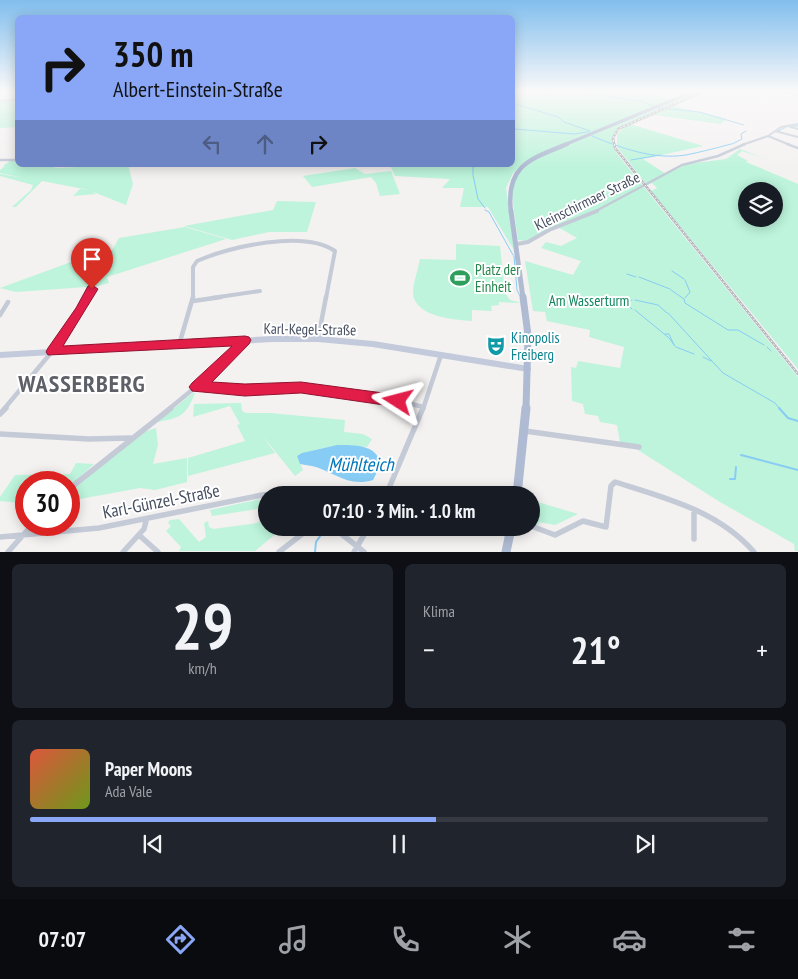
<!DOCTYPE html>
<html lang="de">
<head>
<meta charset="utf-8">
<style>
  :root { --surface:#171b24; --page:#20242c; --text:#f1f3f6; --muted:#9ea1a6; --line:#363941; --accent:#89a7f6 }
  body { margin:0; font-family:"PT Sans Narrow",sans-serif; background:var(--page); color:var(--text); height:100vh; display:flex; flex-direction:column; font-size:19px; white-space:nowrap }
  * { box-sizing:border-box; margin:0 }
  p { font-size:16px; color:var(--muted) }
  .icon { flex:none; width:28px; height:28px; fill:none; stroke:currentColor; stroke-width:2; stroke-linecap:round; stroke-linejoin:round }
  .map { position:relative; height:552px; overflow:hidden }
  .panel { display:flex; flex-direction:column; gap:12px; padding:12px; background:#0d0f14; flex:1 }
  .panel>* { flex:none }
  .hud { position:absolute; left:15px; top:15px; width:500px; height:152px; border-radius:8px; box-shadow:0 2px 12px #0003; background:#89a7f6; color:#111; overflow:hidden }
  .fabs { position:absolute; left:738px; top:182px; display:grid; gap:10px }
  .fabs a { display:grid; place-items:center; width:45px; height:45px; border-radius:50%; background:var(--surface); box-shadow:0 2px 12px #0003; font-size:25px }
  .speed { position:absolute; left:15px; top:471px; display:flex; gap:10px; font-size:25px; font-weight:700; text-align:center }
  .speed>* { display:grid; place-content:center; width:65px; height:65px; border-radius:50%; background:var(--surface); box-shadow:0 2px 12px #0003; line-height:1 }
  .speed .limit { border:8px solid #d22; background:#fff; color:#111 }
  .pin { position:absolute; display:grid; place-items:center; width:42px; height:42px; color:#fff; margin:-51px -21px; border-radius:50% 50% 50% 0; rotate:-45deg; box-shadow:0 0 5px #0007 }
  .pin .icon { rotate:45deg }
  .me { position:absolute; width:55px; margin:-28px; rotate:279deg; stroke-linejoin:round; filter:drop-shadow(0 0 4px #0008) }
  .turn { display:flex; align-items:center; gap:18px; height:105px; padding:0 15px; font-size:22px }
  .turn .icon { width:65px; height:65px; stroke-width:2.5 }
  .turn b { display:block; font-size:35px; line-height:42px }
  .lanes { display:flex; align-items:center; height:48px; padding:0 15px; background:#0003; justify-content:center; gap:25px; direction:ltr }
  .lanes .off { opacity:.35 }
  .big { font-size:38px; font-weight:700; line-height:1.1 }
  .panel .card { flex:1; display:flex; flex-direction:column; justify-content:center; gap:8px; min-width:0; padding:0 18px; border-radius:8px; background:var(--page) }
  .panel .dial { align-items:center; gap:0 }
  .dial b { font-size:65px; line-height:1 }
  .song { display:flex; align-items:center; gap:15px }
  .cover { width:60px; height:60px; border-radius:8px; background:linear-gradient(135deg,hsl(10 70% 55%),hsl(80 70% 35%)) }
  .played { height:5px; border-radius:2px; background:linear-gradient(90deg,var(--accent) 55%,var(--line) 55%) }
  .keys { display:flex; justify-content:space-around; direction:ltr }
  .heat { display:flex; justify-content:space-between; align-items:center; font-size:28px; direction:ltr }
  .panel .tiles { flex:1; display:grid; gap:12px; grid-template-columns:1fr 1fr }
  .card:last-child { grid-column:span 2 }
  .trip { position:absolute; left:258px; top:486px; width:282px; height:50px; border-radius:25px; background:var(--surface); box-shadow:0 2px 12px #0003; font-weight:700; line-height:50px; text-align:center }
  .tabs { display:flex; height:80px; justify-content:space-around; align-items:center; background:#090b0e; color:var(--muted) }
  .tabs .icon { width:35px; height:35px }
  .tabs .active { color:var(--accent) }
  .tabs b { font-size:22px; color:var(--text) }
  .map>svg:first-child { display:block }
  .green { fill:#bdf4db; fill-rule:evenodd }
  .water { fill:#87ccf4 }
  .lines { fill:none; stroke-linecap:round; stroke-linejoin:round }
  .stream-far1 { stroke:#87ccf4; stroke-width:1 }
  .stream { stroke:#87ccf4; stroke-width:2 }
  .street-far4 { stroke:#c4cbd7; stroke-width:2 }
  .street-far3 { stroke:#c4cbd7; stroke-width:2.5 }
  .street-far2 { stroke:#c4cbd7; stroke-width:4 }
  .street-far1 { stroke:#c4cbd7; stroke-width:4.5 }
  .street { stroke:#c4cbd7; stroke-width:5.5 }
  .secondary { stroke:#c3cadb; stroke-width:6 }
  .primary-far4 { stroke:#afbbd2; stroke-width:3 }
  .primary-far3 { stroke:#afbbd2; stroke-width:4.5 }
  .primary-far2 { stroke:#afbbd2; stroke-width:5 }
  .primary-far1 { stroke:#afbbd2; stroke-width:7 }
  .primary { stroke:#afbbd2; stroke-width:9 }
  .rail-casing { stroke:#b3b5bc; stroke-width:2.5 }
  .rail { stroke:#fff; stroke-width:1; stroke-dasharray:2; stroke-linecap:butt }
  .route { fill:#e11d48; stroke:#92132f }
  .labels { text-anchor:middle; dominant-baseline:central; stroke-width:4; stroke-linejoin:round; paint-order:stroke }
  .street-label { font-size:15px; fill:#475061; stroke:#fff }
  .leisure-label { font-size:15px; fill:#27864d; stroke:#fff; text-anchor:start }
  .park-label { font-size:15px; fill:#0f855c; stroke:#fff }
  .culture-label { font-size:15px; fill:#0d838f; stroke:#fff; text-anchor:start }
  .near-street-label { font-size:18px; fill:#475061; stroke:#fff }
  .near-water-label { font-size:19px; font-style:italic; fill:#0076bb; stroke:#fff }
  .near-district-label { font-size:24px; font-weight:bold; letter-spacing:1px; fill:#5d6067; stroke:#fff }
</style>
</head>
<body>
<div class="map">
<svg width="798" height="552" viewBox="0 0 798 552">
  <rect width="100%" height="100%" fill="#f4f1f1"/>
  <path class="green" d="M513,92H638L675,98L530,159L513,173L506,188L514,250L488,207H460L464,188H442L450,179L395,176L390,165H512Z
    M693,92H700L621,126C608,136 612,147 621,159L798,377V551H795L794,544L720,502L638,450L635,445L620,442L617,425L600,422L598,416L585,414L583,404L572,401L571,367L576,368L578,361L620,368L624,347L589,337L590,330L547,321L545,312L533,311L525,261L573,275L581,261L541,248L546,242L561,246L577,238L556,226L527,241L518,240L511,188L515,178L532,160Z
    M704,92H707L674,106L727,119L720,124L654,115L630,124L703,146L643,159L666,174L688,164L726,159L740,149L767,159L742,151L737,155L748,161L746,162L798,184V369L651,191L657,188L652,183L647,185L617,147V134L629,123ZM746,191H774V219H746Z
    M17,99V127L0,128V102Z
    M11,160H17L18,165H56L55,168L128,165L133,184L126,205L91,191L96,194L73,196L80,189L89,190L42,181L16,207H12L31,190L33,185L0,176V174L24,178L0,173V170L5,166H3Z
    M355,168L365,174L391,171L400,194L380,196L376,183L371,177L312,187L303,176Z
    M277,201L316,202L307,232H269L232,240L184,226L273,210Z
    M185,227L226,239L107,277L109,283L86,289V287L16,292L0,288L71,262L111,252L119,238Z
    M456,244L500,246L505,293L510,300L522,303L499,302V305L491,306L492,311L472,310V321C456,320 414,317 413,293C413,283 418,270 420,259L456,260Z
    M193,393H195C186,416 180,418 157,422Z
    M241,403L242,411L246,413H270L345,420L344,432L363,434L372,439L367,447C338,444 324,446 297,456L303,470L295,476L262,435L275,453L188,476V458L245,441L237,425L240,424L230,406L193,417L194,404Z
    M156,428L158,445L153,464L187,458V482L155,490L140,488L69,501V493L75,487L144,432Z
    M76,463L94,464L69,487V482H26V507L21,503L0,501V497L15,475L70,474Z
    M260,499L258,509L212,516L210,510Z
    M531,500L578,514L555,525L539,522L538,526L531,523Z
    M266,516V528H283L255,551H179L181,547L166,531L171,526L168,523L170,520L179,519L199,542L206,537L204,523L208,521L209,527L213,529L257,523Z"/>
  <path class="water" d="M337,445C353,445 380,444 380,466L373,480C348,488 333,471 312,466C307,465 304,465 300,464L297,456L302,453Z"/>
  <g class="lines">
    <path class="stream-far1" d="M583,92L644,102L655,107
      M781,92L798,96
      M543,94L552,92
      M512,103L558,117L564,122L590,131L588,132
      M659,108L699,112L744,125
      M792,126H798
      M515,129L574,134L587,132
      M778,131L786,127
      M592,136C621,148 653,160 686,155C701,152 716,148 731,144
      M732,144L742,139L741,134L746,131
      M631,160L660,155
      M473,165V174
      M473,175L478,199L485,208
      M485,210L489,212L513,255
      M514,256L517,290L520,296
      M672,271L684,279
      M627,274L636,277
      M639,277L670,289
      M685,280L690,292L685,298
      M671,290L684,299L685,303L728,330H738L764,345
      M621,299L632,309
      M635,300L658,305L667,313
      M628,301L632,300
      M635,310L669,338L675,346
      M668,313L723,373L775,403L780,409
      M665,334H669L674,345
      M676,347L694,354
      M767,347L771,351
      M703,357L711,361"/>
    <path class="stream" d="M779,408L788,418L798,421
      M741,455L798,470
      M730,479H735L736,467
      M315,552L316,542L323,532"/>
    <path class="street-far4" d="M0,101L18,99
      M788,126L798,129
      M775,131L798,137
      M768,136L790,145
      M742,145L768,136L781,127L798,124"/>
    <path class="street-far3" d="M787,144L798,148
      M0,160H18
      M594,212L682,165L718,156L745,144"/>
    <path class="street-far2" d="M517,244L528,242L549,230L597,211
      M87,298L92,289
      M193,298V267L197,261C230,247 304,229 335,251L326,298
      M212,298L260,291"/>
    <path class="street-far1" d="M193,301L221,297
      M0,315L8,302
      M318,339L326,297
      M179,345L193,297
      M197,387C231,396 265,387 300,388C342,389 383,398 424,407
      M4,409L50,354L88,297
      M169,409L226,362L244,341
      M423,409L441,355"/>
    <path class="street" d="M0,414L6,408
      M525,431L639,447
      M0,434L89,439L130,438
      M69,489L171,408
      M386,495L423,408
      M694,510V539
      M531,526L555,535L583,521L606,527L611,486L615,482C666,498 718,511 754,552
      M334,528L364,552
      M139,535L158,552
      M0,537L99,528L262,495L281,493L296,495
      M8,552L32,525
      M123,552L144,529L146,521
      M279,552L310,528
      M354,552L368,528"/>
    <path class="secondary" d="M0,355L272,339H318L373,344L528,369"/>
    <path class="primary-far4" d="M564,145L692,92"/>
    <path class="primary-far3" d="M511,212C505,166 530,159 567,144"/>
    <path class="primary-far2" d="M511,211L523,298"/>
    <path class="primary-far1" d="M523,297L528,335L526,409"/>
    <path class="primary" d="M517,495L526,408
      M506,552L511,528"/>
    <defs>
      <path id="rail" d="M702,92L618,129L613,138L615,148L798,374"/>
    </defs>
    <use href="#rail" class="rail-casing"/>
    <use href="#rail" class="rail"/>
  </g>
  <linearGradient id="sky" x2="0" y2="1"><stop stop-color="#81beed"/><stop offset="0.54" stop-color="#faf9f9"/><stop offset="1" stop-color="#faf9f9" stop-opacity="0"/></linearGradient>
  <rect width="798" height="169" fill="url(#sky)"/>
  <path class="route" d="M92,285L98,289L63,346L245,336L249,337L251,340L249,344L212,382L245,384L301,382L398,395L404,397L406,401L404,405L398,407L301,393L245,396L192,391L189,387L192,383L232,346L48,355L46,352L48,348L76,308L88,286Z"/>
  <defs>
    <symbol id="stadium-bare" viewBox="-9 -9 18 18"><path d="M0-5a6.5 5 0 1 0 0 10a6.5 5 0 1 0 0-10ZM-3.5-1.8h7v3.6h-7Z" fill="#2e9e5b" stroke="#fff" stroke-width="2.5" paint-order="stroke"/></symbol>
    <symbol id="theatre-bare" viewBox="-9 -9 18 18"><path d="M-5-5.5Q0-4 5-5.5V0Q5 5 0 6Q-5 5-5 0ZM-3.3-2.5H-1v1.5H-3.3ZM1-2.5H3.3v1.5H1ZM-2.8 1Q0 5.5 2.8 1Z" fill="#0f9aa8" stroke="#fff" stroke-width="2.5" paint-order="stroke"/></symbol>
  </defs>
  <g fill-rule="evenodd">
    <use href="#stadium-bare" x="446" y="264" width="28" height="28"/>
    <use href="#theatre-bare" x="482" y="332" width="28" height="28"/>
  </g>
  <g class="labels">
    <g class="street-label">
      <text transform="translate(587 201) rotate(-26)">Kleinschirmaer Straße</text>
      <text transform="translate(310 329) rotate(1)">Karl-Kegel-Straße</text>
    </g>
    <g class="leisure-label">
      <text x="475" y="269">Platz der<tspan x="475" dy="17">Einheit</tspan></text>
    </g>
    <g class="park-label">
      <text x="589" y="300">Am Wasserturm</text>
    </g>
    <g class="culture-label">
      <text x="511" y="337">Kinopolis<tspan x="511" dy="17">Freiberg</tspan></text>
    </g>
    <g class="near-street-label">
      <text transform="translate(161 501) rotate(-11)">Karl-Günzel-Straße</text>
    </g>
    <g class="near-water-label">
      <text x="361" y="464">Mühlteich</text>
    </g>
    <g class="near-district-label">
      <text x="82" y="383">WASSERBERG</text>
    </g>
  </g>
</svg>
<div class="fabs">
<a><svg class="icon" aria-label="layers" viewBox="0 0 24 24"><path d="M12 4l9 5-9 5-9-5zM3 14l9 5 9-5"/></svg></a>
</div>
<div class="speed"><div class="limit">30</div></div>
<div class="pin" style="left:92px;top:289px;background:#d93025"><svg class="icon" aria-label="arrive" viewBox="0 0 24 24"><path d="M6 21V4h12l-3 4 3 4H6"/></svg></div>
<svg class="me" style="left:398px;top:401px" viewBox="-20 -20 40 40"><path d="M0-17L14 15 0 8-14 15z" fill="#e11d48" stroke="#fff" stroke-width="4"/></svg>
<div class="trip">07:10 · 3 Min. · 1.0 km</div>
<div class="hud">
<div class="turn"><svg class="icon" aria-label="right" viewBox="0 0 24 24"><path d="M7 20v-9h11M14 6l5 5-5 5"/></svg><div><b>350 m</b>Albert-Einstein-Straße</div></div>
<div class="lanes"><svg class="icon off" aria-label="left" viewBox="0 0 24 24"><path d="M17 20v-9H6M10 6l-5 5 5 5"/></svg><svg class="icon off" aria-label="ahead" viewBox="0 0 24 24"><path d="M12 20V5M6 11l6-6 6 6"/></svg><svg class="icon" aria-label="right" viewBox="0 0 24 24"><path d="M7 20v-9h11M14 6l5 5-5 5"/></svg></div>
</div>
</div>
<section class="panel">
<div class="tiles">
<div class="card dial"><b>29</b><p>km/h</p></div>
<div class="card"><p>Klima</p>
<div class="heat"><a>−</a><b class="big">21°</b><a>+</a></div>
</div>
<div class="card">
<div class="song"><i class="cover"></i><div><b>Paper Moons</b><p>Ada Vale</p></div></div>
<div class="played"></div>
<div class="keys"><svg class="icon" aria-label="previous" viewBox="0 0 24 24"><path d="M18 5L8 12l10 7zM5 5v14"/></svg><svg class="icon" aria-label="pause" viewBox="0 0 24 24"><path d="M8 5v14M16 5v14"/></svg><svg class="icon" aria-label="next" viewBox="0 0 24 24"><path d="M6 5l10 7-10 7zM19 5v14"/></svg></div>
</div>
</div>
</section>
<nav class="tabs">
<b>07:07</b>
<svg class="icon active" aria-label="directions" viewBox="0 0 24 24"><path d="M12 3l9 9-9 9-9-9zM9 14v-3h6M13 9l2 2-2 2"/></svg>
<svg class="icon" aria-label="music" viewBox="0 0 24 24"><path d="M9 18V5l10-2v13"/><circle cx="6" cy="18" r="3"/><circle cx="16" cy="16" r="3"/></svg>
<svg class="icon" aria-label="phone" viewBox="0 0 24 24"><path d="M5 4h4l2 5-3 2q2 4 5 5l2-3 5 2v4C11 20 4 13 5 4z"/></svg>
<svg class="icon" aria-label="climate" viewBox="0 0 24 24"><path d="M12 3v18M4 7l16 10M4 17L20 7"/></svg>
<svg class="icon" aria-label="car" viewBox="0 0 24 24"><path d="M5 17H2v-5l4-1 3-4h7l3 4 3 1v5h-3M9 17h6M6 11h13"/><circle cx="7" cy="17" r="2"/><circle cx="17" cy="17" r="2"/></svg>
<svg class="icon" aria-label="filters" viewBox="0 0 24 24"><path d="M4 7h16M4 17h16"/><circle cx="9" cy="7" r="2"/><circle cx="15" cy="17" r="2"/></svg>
</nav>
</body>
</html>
